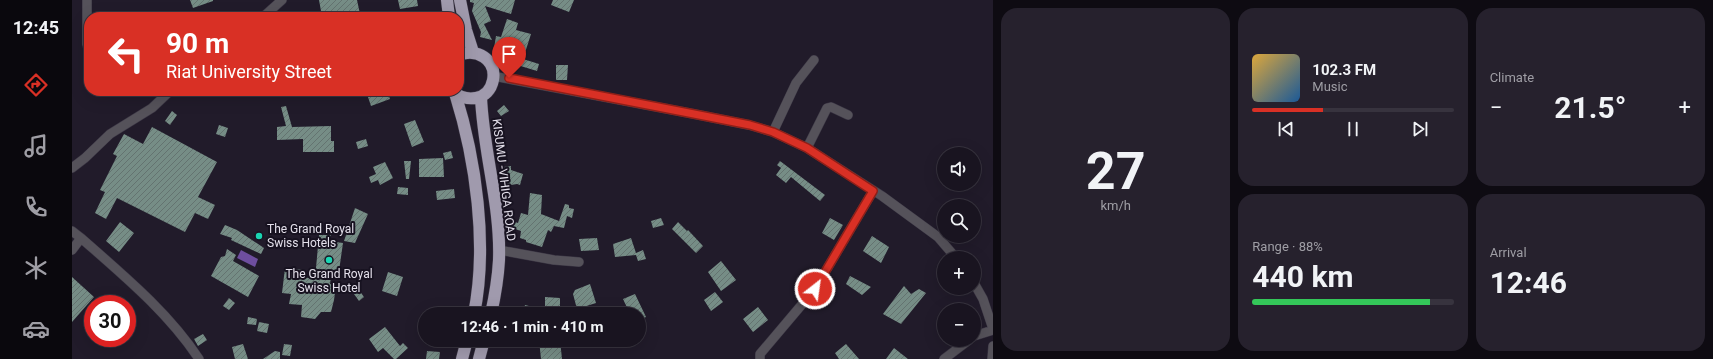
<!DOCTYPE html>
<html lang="en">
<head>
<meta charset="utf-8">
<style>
  :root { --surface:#191420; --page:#26212d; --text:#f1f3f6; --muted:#9f9ea5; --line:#37333e; --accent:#d93025 }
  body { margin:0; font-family:Roboto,sans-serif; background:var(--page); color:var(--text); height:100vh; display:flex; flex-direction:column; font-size:15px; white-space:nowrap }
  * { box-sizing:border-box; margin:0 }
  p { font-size:13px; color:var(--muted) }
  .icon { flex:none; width:22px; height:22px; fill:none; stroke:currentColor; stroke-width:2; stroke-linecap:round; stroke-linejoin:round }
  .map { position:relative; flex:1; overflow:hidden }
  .side { display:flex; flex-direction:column; gap:8px; padding:8px; background:#0e0b12; width:720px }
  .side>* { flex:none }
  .guide { position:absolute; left:12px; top:12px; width:380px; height:84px; border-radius:16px; box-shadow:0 4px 16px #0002,0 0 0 1px var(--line); background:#d93025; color:#fff; overflow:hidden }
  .tools { position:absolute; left:865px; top:147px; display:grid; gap:8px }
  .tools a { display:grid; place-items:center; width:44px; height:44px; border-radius:50%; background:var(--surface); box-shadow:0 4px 16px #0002,0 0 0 1px var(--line); font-size:20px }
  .speed { position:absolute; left:12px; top:295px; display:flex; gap:8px; font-size:20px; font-weight:700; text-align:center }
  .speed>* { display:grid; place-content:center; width:52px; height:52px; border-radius:50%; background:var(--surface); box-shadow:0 4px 16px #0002,0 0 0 1px var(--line); line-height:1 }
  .speed .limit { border:6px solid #d22; background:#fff; color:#111 }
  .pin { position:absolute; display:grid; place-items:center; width:34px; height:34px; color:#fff; margin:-41px -17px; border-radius:50% 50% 50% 0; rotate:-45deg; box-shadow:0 0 4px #0007 }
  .pin .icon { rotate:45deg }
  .me { position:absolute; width:44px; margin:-22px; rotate:30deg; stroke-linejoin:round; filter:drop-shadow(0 0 3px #0008) }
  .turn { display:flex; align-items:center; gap:14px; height:84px; padding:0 16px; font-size:18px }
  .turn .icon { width:52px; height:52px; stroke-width:2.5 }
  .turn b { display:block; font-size:28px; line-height:34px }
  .big { font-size:30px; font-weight:700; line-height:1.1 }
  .side .tile { flex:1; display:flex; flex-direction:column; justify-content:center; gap:6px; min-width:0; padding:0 14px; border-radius:16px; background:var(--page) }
  .side .dial { align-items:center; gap:0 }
  .dial b { font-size:52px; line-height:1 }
  .song { display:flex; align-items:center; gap:12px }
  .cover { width:48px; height:48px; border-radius:6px; background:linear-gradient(135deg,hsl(40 70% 55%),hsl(210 70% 35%)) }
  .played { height:4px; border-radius:2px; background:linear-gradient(90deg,var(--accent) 35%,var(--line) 35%) }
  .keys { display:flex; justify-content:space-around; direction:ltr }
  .heat { display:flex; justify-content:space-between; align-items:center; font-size:22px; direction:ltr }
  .charge { height:6px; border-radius:3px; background:linear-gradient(90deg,#34c759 88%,var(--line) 0) }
  .side .tiles { flex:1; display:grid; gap:8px; grid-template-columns:repeat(3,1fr) }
  .tile:first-child { grid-row:span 2 }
  .trip { position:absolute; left:346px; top:307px; width:228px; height:40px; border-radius:20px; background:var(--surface); box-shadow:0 4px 16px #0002,0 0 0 1px var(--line); font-weight:700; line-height:40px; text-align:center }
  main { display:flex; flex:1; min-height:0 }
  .menu { display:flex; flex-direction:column; width:72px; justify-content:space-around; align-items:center; background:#0a080d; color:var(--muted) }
  .menu .icon { width:28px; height:28px }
  .menu .current { color:var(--accent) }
  .menu b { font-size:18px; color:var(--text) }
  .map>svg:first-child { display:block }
  .water { fill:#6e4e9f }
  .building { fill:url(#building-hatch) }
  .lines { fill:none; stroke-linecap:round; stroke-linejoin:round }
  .minor-casing { stroke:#3c3745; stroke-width:10 }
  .highway-casing { stroke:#3c3745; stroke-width:13 }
  .minor { stroke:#55525a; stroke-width:9 }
  .highway { stroke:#a09aad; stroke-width:12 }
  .route-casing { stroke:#8d1f18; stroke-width:10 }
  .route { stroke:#d93025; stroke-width:7 }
  .poi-dot { fill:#1ad5b2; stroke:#171220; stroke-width:1.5 }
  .labels { text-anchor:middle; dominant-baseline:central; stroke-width:4; stroke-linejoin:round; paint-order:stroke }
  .street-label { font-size:12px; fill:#e4e0eb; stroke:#171220 }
  .poi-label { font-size:12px; fill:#e4e0eb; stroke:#171220; text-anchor:start }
</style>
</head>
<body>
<main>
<nav class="menu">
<b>12:45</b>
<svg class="icon current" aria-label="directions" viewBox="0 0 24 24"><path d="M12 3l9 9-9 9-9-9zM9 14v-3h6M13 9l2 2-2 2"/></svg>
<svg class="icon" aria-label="music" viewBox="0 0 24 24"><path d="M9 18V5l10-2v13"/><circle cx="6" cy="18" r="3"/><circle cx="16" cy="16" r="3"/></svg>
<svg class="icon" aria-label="phone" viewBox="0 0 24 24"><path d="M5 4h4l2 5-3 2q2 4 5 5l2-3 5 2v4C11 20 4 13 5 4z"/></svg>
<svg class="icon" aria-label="climate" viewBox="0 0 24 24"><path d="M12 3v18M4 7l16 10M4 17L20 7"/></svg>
<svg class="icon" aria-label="car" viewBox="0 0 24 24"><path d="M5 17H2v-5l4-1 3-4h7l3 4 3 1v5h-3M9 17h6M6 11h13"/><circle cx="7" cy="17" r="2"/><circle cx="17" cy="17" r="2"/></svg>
</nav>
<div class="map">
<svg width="921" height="359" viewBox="0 0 921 359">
  <defs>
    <pattern id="building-hatch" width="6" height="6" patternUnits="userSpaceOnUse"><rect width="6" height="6" fill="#768d86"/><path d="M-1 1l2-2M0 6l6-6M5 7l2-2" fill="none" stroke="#647370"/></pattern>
  </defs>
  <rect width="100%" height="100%" fill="#211b2a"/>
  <path class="water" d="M169,250L186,259L183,267L165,258Z"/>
  <path class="building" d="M118,0H141V1L121,8Z
    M247,0H285L288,14L277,16V14L264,17H237V12L249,11Z
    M326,0H345L346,6L328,9Z
    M398,0H443L439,14L413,6L419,21L412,24L420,40L408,37L409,32L400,11L402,3L398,2Z
    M481,0H502L497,12L479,5Z
    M435,19L446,23L444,30L459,34L451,59L467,64L465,71L442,64L445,56L422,48L424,36L429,37Z
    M484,65H496L495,80H484Z
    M294,91H315L318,99L299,106Z
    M432,105L437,111L429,116L425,111Z
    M214,106L220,127L259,126V141H262V152H231V139L205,140V127L214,126L209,107Z
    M100,111L105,115L98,125L93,121Z
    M343,120L352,142L340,147L332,124Z
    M426,121L428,145H425L420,129V122Z
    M147,125L156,128L153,137L144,134Z
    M80,127L145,162L126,197L143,205L136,219L123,213L113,232L45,198L34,219L23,213L33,192L28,190L45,156L41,154L52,134L71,144Z
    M294,139L296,146L286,149L284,142Z
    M379,151L381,158L373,160L371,153Z
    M371,158L372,177H347V159Z
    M332,161H339L337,179H334Z
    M708,161L753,195L748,201L719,177L714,183L704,175L709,168L705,165Z
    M313,162L321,178L308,185L306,180L299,183L297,177L304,174L301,167Z
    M439,166V170L451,174L448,185L445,184L433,186L431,167Z
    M326,187L336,188V195L325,194Z
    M382,189L383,198L365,200L364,191Z
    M458,193L470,195L469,214L487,221L493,204L497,205V208L502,209L500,218L495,216L492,228L482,226L479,232L476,230L470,247L454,242V240L448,238L449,231L440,228L443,222L446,223L449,213L456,215Z
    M283,208L296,214L283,243L272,241Z
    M589,218L592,225L581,228L579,221Z
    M758,218L771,225L762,240L750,233Z
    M48,222L62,233L47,252L34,241Z
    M606,222L615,231L616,230L631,246L624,253L600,229Z
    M153,225L165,230L192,248L189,254L159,240L160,238L148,234Z
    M247,235H259L257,241L271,243L267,271L260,270L258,284L264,286L262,300L259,312H249L243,319L229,317L230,305L217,304L219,294L210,293L213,268L231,270L230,277L243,279Z
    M800,236L817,247L809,263L791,251Z
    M525,238L527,250L509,251L507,239Z
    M559,238L564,253L571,250L574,259L566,261L564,255L543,257L541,244Z
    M155,249L164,255L161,261L187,276L176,297L139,276L149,257L153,256Z
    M649,261L664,280L649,291L636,272Z
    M316,272L331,277L325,296L310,291Z
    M778,276L799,287L790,295L774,284Z
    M0,277L22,297L0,322Z
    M518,284L524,303L505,309L501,294L503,290Z
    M832,286L839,294L847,289L854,293L829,324L811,314Z
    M287,290L292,297L287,301L282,294Z
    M643,292L651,302L639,311L632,300Z
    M563,294L574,317L567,320V314H558L551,299Z
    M473,297L488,298V314H451L453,305L473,310Z
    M157,298L163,303L157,310L151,306Z
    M686,307L696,320L681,332L671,319Z
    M21,311V333L12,328Z
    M176,317L185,319L184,325L175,324Z
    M187,322L197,324L195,333L185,331Z
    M313,327L328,346L331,343L336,348L324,359H322L311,348L306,352L297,339Z
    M131,334L135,340L126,346L122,339Z
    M467,340H488L490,359H469Z
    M171,344L176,359H163L160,347Z
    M212,344L220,345L218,356L210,355Z
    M774,344L787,359H767L763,353Z
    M822,348L836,359H814Z
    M203,351L208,352V359H191Z
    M355,351L368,352L367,359H354Z"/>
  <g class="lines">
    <defs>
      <path id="minor" d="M15,0V44L17,53
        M191,17L210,0
        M421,76L622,114L677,125L701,132L735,148L810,196L866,237L884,258
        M701,132L724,83L742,60
        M735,148L755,108L759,107L776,115
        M0,168L13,158L38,134L80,108L98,91
        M0,231L9,238C51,275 96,312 127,359
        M0,250L9,238
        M427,250L482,260L507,262
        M902,283L911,299L921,329
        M902,336L921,330
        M688,359V354L743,289L801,191
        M872,359L897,340
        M920,359L921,346"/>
      <path id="highway" d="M375,0L377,17
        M388,0L394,30L401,52
        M380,91C394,103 417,101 421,80C425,59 404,48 387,55
        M383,93C404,160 416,245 402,314
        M409,97C411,151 429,205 427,260C426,278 423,296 419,314
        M390,359L395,340
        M407,359L412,340"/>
    </defs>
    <use href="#minor" class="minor-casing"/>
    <use href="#highway" class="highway-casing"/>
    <use href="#minor" class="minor"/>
    <use href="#highway" class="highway"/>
  </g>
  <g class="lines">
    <defs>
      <path id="route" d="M437,78L622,114L678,125L701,132L735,148L801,191L743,289"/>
    </defs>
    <use href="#route" class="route-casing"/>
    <use href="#route" class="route"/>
  </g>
  <g class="poi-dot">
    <circle cx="187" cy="236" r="4"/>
    <circle cx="257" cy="260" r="4"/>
  </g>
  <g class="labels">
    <g class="street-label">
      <text transform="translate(432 180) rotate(83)">KISUMU -VIHIGA ROAD</text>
    </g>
    <g class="poi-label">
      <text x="195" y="229">The Grand Royal<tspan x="195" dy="14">Swiss Hotels</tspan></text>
      <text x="257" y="274" text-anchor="middle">The Grand Royal<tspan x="257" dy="14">Swiss Hotel</tspan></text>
    </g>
  </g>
</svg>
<div class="tools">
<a><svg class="icon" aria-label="sound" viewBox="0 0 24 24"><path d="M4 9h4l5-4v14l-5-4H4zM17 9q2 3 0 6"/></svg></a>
<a><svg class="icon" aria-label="search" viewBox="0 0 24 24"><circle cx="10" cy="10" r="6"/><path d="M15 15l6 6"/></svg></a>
<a>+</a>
<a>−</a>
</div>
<div class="speed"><div class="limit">30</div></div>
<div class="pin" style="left:437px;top:78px;background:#d93025"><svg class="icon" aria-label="arrive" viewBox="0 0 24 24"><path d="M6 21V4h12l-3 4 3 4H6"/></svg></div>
<svg class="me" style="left:743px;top:289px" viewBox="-20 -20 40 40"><circle r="17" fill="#d93025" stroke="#fff" stroke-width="3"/><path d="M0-11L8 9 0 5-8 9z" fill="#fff"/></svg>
<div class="trip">12:46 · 1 min · 410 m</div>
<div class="guide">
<div class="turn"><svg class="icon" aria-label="left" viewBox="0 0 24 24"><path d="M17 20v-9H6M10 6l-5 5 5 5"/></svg><div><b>90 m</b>Riat University Street</div></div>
</div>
</div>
<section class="side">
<div class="tiles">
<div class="tile dial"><b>27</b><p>km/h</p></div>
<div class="tile">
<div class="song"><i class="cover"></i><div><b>102.3 FM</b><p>Music</p></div></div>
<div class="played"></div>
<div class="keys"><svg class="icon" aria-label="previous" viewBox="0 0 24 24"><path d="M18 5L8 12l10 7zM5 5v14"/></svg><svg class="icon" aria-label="pause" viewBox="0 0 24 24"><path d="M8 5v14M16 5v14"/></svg><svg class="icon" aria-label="next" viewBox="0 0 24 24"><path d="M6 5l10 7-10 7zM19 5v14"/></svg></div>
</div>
<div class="tile"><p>Climate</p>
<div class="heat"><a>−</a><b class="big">21.5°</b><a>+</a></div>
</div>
<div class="tile"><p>Range · 88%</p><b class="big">440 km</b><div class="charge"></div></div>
<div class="tile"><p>Arrival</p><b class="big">12:46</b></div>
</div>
</section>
</main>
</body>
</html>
